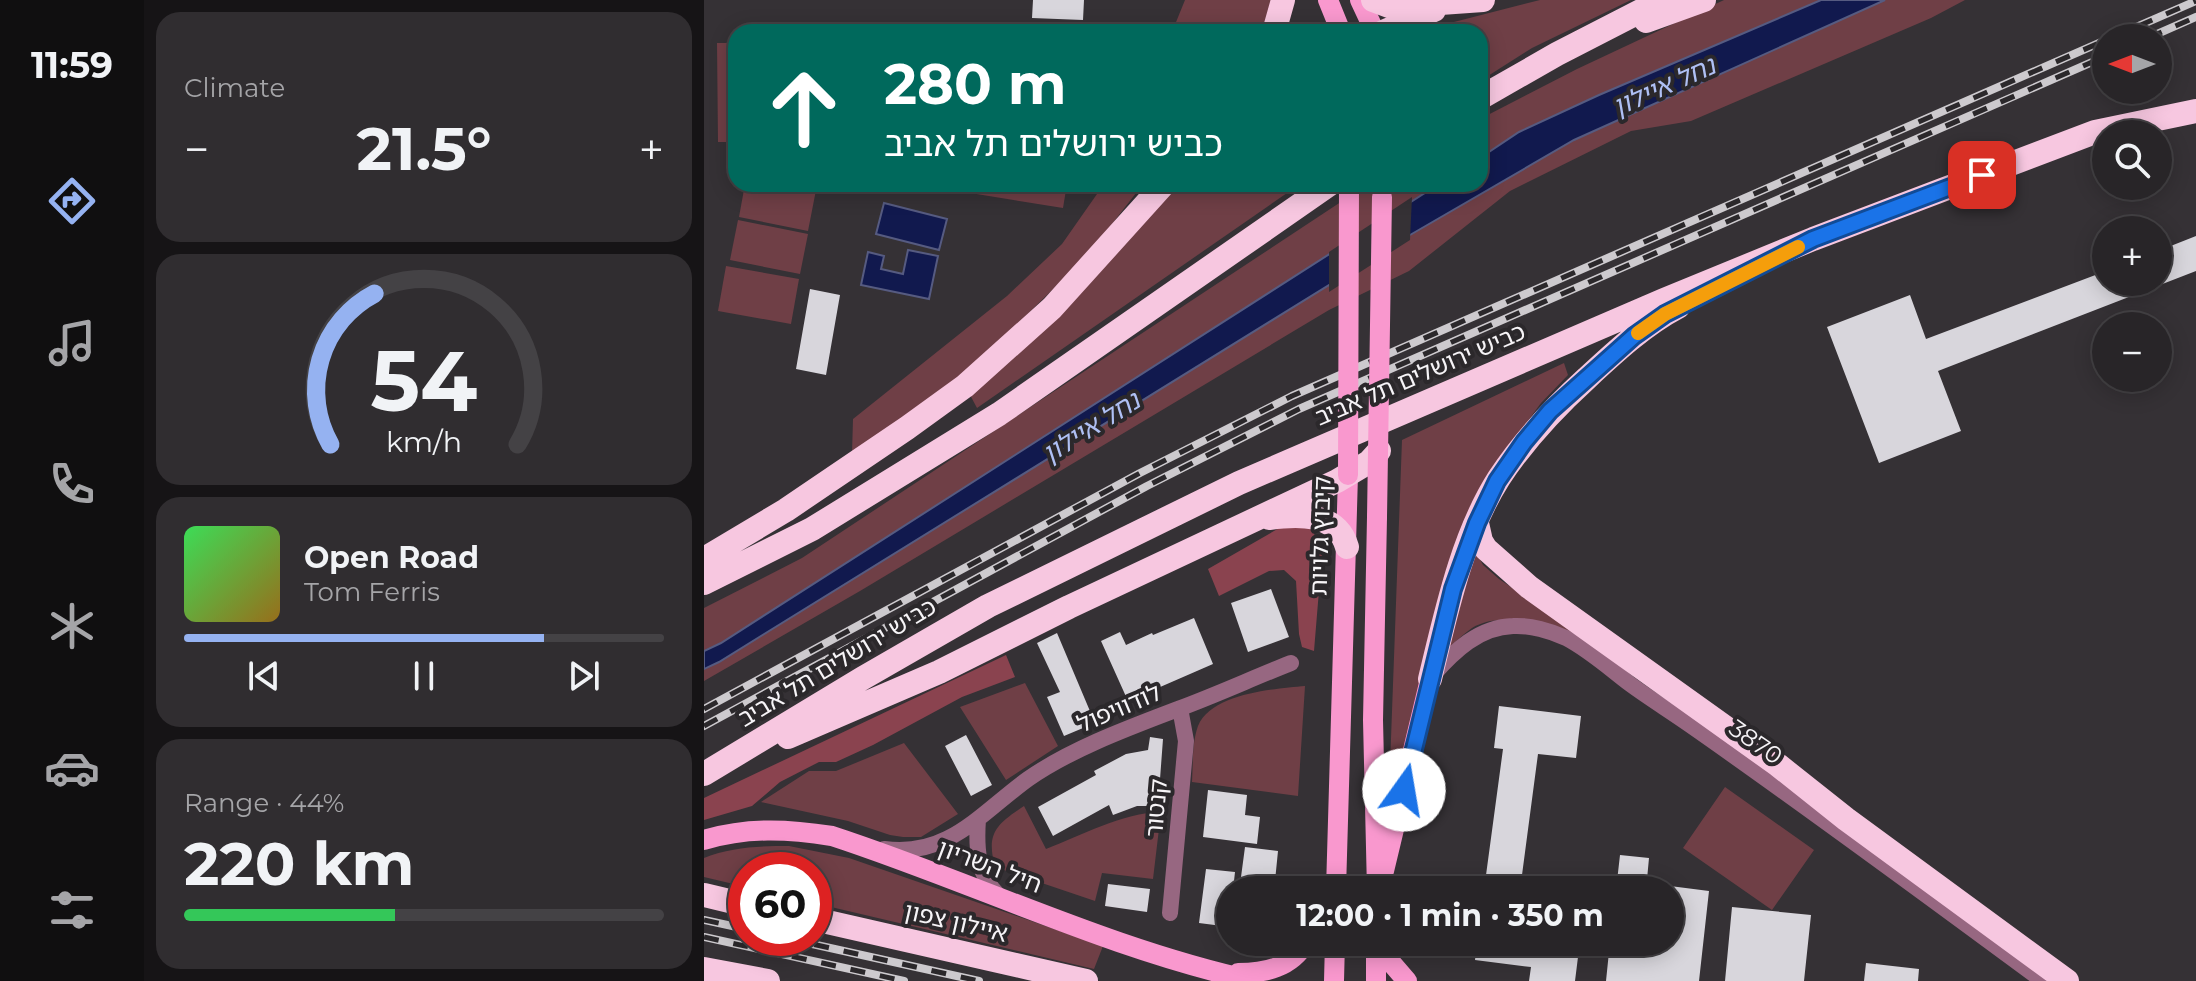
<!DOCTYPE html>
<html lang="en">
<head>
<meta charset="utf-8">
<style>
  :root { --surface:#282528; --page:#302d30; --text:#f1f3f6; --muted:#a5a5a8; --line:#444245; --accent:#95b2f1 }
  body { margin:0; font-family:Montserrat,"Noto Sans Hebrew",sans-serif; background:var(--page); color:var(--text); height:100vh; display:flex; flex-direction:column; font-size:30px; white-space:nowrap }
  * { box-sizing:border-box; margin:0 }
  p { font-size:26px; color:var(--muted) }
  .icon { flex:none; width:44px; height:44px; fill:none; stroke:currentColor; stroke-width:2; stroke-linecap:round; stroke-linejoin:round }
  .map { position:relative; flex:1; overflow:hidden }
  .drawer { display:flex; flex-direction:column; gap:12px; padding:12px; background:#161416; width:560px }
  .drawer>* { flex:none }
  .banner { position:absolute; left:24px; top:24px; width:760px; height:168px; border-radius:24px; box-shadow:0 4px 20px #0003,0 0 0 2px var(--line); background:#00695c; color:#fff; overflow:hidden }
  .needle { width:52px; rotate:270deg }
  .tools { position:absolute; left:1388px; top:24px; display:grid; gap:16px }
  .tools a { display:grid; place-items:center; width:80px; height:80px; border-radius:50%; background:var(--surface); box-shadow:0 4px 20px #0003,0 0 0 2px var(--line); font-size:40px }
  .speed { position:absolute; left:24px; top:852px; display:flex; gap:16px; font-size:40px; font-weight:700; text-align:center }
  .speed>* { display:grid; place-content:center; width:104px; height:104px; border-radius:50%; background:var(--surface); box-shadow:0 4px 20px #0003,0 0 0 2px var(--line); line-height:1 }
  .speed .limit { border:12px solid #d22; background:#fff; color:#111 }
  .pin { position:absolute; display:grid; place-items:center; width:68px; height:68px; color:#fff; margin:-34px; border-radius:16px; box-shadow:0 4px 12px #0006 }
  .me { position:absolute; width:88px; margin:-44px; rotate:13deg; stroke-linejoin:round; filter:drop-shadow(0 0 6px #0008) }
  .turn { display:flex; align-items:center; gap:28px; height:168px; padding:0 24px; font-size:36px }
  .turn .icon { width:104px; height:104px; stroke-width:2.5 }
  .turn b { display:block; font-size:56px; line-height:68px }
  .big { font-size:60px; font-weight:700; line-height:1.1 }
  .drawer .card { flex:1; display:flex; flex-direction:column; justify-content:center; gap:12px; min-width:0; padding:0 28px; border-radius:24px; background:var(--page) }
  .drawer .dial { align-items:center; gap:0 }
  .dial svg { height:208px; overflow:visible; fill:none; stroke:var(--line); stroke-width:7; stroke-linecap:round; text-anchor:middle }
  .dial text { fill:var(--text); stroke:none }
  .song { display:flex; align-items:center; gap:24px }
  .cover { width:96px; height:96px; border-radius:12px; background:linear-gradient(135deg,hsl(130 70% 55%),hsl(40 70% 35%)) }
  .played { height:8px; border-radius:4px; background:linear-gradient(90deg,var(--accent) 75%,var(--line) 75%) }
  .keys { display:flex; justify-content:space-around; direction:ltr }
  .heat { display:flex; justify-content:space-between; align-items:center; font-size:44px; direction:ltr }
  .charge { height:12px; border-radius:6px; background:linear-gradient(90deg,#34c759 44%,var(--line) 0) }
  .trip { position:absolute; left:512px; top:876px; width:468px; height:80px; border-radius:40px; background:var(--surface); box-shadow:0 4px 20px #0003,0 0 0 2px var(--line); font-weight:700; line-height:80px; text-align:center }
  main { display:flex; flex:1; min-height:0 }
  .tabs { display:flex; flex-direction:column; width:144px; justify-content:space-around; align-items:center; background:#100f10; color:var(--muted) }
  .tabs .icon { width:56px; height:56px }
  .tabs .selected { color:var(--accent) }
  .tabs b { font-size:36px; color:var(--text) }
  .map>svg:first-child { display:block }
  .green { fill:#6f3f46 }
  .forest { fill:#8a434f }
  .water { fill:#11194e; stroke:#565b81; stroke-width:2 }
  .pier { fill:#353135 }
  .building { fill:#d8d6dc }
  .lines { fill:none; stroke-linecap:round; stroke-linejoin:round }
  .minor { stroke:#976781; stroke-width:16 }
  .major { stroke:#f998ce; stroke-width:20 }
  .highway { stroke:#f7c7e0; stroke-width:24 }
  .rail-casing { stroke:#cdcace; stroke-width:8 }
  .rail { stroke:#2b282b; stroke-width:5; stroke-dasharray:15; stroke-linecap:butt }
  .major-bridge { stroke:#f998ce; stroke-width:20 }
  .route-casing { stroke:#114b97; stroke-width:20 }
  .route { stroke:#1a73e8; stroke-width:14 }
  .slow { stroke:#f59e0b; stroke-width:14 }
  .labels { text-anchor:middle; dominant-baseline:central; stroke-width:8; stroke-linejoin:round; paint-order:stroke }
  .street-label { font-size:24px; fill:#f6f4f7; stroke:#2b282b }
  .water-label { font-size:26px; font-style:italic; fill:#afc0f4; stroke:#2b282b }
</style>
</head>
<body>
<main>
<nav class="tabs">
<b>11:59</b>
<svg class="icon selected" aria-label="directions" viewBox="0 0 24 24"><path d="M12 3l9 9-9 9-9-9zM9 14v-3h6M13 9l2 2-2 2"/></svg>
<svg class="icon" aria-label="music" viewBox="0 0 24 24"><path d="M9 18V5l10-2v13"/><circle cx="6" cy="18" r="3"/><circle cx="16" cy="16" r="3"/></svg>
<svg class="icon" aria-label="phone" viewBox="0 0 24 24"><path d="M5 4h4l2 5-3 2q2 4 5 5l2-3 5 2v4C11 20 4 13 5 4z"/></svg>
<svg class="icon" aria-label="climate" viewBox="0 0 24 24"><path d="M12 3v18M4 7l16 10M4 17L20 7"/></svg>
<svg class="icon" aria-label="car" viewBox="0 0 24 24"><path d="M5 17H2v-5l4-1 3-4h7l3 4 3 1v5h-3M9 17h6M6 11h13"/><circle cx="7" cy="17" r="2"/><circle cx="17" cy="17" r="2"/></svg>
<svg class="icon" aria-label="filters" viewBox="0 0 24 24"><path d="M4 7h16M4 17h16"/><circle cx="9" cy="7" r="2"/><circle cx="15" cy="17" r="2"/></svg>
</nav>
<section class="drawer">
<div class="card"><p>Climate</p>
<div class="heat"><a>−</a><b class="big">21.5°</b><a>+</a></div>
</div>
<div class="card dial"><svg viewBox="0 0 100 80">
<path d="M14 69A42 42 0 1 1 86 69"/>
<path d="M14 69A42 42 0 0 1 31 11" stroke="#95b2f1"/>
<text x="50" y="56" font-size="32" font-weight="700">54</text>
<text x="50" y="72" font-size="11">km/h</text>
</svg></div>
<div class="card">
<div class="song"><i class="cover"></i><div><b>Open Road</b><p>Tom Ferris</p></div></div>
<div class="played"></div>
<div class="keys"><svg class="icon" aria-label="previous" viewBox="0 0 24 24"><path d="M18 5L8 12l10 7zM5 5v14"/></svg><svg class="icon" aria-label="pause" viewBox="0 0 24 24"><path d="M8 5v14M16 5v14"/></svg><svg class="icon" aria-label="next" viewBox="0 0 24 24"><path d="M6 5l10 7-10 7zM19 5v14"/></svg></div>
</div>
<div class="card"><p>Range · 44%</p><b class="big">220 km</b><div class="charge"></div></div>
</section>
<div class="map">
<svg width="1492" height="981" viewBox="0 0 1492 981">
  <rect width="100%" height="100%" fill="#353135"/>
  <path class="green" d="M481,0H569L559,32H468Z
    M836,0H927L828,48L776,81V32H711Z
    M1020,0H1117L895,95L815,132L776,158V119L873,69Z
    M1181,0H1261L1227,18L987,121L927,131L806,191L705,271L625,310L156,591L0,681V669L15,662L706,235L870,140Z
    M13,43H32V142H14Z
    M41,184H81L112,190L104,231L35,217Z
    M211,184H363L359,208Z
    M400,184H439L384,255L303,334L241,390L148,454L149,419L303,296L358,244Z
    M469,184H596L273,408L265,393Z
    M664,184H735L17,643L0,651V608L98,558Z
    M34,220L104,234L96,274L26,260Z
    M22,266L95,279L87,324L14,311Z
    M860,363L864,375L837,403L789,468L695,773L686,766L698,440Z
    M768,545L779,565L795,579L881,636C848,628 800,609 768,628C758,635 748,645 738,653Z
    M321,683L354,746L302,780L256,707Z
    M601,686L594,796L488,782C489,765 488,742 494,726C508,693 570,689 601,686Z
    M200,743L254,814L217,837H199L186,835L144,821L57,802L105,771H132Z
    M1021,787L1110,850L1068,910L979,848Z
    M320,806L342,849C378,835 418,813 457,812L449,879L398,873L391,901L291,867C282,833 292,825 320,806Z
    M85,846L145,858L399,946L390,969L110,903V870H42V887L0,877V858C27,847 56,846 85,846Z"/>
  <path class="forest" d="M584,523L607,528L617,547L618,554L610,651L598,647L595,634L592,581L580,570L565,571L515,596L504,569Z
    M302,655L311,677L258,697L169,745L132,762H115L76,782L48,806L0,820V798Z"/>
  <path class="water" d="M1117,0H1181L870,140L706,235L15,662L0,669V651L17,643L735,184H776V158L815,132L895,95Z
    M180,203L243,219L235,250L172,234Z
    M204,250L234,256L225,299L157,285L164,252L180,256L177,269L199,274Z"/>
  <path class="pier" d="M708,197L706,240L625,292V252Z"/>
  <path class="building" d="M329,0H380L379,20L328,18Z
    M1492,236V271L1234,371L1257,431L1175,463L1123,327L1206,295L1222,339L1402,271V282H1454V251Z
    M106,289L136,295L122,375L92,369Z
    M567,589L585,637L544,652L527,603Z
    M490,618L509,664L424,701L397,641L416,632L422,645L448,633L449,635Z
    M353,633L391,723L360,736L343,697L356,692L333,643Z
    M795,706L877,716L872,758L834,754L816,890H780L799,749L790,748Z
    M262,735L288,785L267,796L241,746Z
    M446,737L459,739L454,806H433L409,815L405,805L349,836L334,807L392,775L390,771L422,754L444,750Z
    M504,790L543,795L541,815L556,817L553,844L499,837Z
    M541,847L574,851L571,881L537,877Z
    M916,855L945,858L942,890H912Z
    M502,869L531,872L529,890H526V927L495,923Z
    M404,884L446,889L443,912L401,906Z
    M966,886L1005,891L995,981H902L906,942H966Z
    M1028,907L1107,915L1100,981H1021Z
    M773,942H861L859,955L874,957L871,981H825L827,967L771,960Z
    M1162,963L1215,969L1214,981H1160Z"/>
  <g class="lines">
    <path class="minor" d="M729,675C750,651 775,627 809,626C826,625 847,631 862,638C885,650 905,668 926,684C945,698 966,711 986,725C1105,808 1222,895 1339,981
      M274,819C272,848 273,875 295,896
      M180,849C244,858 277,813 324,779C367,749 424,728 474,709C512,695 549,678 587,663
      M466,913L482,741L476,708"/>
    <path class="major" d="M624,0L637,32
      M656,0L671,32
      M0,840C43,827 84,829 128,836C269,882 404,949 550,981
      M680,871L726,679
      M632,890L644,475
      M673,890L669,720L673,517
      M672,945L703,981
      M534,973C561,973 587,968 602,942
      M630,981L631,942
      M672,981V942"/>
    <path class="highway" d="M669,0L685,6H694L779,0
      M942,21L1000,0
      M570,32L579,0
      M679,32L730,10
      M776,98L853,54L958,0
      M565,518C594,514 633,512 643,547
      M773,523L777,541L782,549L825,587L1074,765L1142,819L1363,981
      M0,559L82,510L203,428L261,386L348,308L460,184
      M0,583L108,529L295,414L626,184
      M726,679C742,613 758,536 795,478C820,440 850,408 883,378C911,352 940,325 974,307
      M84,737L235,672L365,607L633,481L665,462L675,451
      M0,774L159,678L284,606L535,483L960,300L1109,239L1391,132L1492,111
      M0,895L42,905
      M110,919L382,981
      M0,969L64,981"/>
    <defs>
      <path id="rail" d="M1407,38L1492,1
        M1444,38L1492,17
        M0,709L436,473L588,396L1402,40
        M0,726L443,486L595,409L1402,56
        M0,920L42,929
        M0,937L200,981
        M81,938L275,981"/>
    </defs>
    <use href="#rail" class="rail-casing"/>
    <use href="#rail" class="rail"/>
    <path class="major-bridge" d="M644,475L645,184
      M673,517L678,197"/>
  </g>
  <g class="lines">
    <defs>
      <path id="route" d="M700,790L749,589L773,523L793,481L820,442L846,411L930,336L961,314L1109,239L1278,175"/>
    </defs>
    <use href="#route" class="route-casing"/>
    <use href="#route" class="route"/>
    <path class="slow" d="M934,333L961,314L1094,247"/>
  </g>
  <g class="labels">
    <g class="street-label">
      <text transform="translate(716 374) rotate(-23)">כביש ירושלים תל אביב</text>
      <text transform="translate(616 536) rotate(-88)">קיבוץ גלויות</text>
      <text transform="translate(133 662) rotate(-31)">כביש ירושלים תל אביב</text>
      <text transform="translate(415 708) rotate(-23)">לודוויפול</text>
      <text transform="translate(1052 742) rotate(35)">3870</text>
      <text transform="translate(452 808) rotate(-85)">קנטור</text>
      <text transform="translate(286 866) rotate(21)">חיל השריון</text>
      <text transform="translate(252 922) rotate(13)">איילון צפון</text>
    </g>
    <g class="water-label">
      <text transform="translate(960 86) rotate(-24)">נחל איילון</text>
      <text transform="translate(387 427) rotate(-32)">נחל איילון</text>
    </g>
  </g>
</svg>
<div class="tools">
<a><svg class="needle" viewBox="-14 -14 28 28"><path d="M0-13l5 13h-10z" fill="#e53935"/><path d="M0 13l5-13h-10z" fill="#a5a5a8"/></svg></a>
<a><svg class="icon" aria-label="search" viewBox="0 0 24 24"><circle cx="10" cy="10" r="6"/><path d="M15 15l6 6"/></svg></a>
<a>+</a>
<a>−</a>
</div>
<div class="speed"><div class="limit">60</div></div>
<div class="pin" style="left:1278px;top:175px;background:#d93025"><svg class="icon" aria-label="arrive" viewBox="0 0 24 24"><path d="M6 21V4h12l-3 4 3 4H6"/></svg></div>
<svg class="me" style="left:700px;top:790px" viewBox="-20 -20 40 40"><circle r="19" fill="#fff"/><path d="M0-13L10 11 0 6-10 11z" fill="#1a73e8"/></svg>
<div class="trip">12:00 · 1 min · 350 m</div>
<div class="banner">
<div class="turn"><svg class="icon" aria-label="ahead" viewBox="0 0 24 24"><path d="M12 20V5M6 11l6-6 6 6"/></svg><div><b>280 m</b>כביש ירושלים תל אביב</div></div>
</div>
</div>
</main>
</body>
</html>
